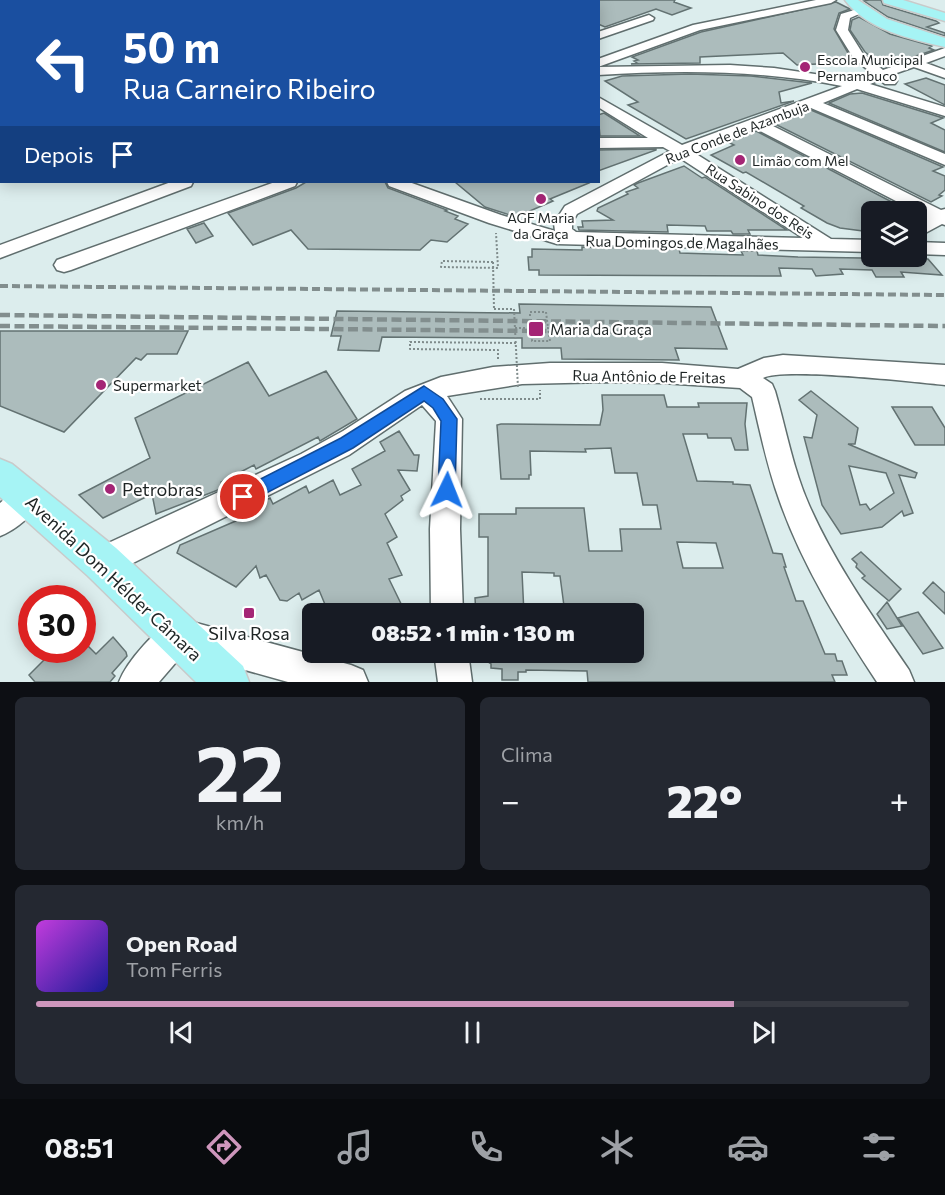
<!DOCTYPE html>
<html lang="pt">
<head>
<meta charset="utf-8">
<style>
  :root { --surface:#171b24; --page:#242831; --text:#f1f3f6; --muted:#9ea1a6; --line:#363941; --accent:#ce96bc }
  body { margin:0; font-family:Commissioner,sans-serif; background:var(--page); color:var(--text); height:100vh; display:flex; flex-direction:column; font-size:22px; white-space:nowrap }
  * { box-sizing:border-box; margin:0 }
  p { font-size:20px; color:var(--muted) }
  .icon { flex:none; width:33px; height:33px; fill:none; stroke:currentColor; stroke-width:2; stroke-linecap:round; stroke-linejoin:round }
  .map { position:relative; height:682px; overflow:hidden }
  .panel { display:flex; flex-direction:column; gap:15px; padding:15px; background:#0d0f14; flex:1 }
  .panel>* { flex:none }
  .top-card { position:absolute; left:0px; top:0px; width:600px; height:183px; box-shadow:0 3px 15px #0003; background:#1a4fa0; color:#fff; overflow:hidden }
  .buttons { position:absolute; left:861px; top:201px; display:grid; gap:12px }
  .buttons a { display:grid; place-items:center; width:66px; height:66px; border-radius:9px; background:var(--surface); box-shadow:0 3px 15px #0003; font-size:30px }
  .speed { position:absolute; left:18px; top:585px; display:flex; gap:12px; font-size:30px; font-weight:700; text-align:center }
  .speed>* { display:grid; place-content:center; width:78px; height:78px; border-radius:50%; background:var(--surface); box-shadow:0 3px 15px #0003; line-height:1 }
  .speed .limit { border:9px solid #d22; background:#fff; color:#111 }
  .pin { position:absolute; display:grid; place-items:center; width:51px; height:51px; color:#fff; margin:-26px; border:3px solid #fff; border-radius:50%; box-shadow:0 2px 6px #0007 }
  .me { position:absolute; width:66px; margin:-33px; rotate:2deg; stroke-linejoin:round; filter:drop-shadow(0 0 4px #0008) }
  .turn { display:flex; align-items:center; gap:21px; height:126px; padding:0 24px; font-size:27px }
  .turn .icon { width:78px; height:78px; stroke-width:2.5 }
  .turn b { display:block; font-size:42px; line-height:51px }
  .then { display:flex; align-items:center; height:57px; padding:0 24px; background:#0003; gap:12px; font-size:22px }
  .big { font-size:45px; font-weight:800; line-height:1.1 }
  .panel .tile { flex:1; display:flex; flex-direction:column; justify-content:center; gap:9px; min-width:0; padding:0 21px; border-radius:9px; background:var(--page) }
  .panel .dial { align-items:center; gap:0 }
  .dial b { font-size:78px; line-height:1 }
  .song { display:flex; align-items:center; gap:18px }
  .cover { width:72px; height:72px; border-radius:9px; background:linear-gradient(135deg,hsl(290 70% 55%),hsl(240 70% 35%)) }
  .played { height:6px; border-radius:3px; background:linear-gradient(90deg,var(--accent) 80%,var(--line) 80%) }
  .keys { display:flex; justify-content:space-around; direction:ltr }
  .heat { display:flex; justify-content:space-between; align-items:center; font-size:33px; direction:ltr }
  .panel .tiles { flex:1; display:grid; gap:15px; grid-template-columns:1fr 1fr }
  .tile:last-child { grid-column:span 2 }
  .trip { position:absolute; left:302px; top:603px; width:342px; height:60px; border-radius:9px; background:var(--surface); box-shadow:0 3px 15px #0003; font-weight:800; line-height:60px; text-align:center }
  .dock { display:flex; height:96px; justify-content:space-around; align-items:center; background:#090b0e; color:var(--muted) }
  .dock .icon { width:42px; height:42px }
  .dock .selected { color:var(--accent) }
  .dock b { font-size:27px; color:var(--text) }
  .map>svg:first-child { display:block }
  .building { fill:#acbcbc; stroke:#637272; stroke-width:1.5; fill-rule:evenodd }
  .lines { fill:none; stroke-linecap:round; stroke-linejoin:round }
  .minor-casing { stroke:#606e6e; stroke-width:3 }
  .major-casing { stroke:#c9caca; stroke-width:3 }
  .path-far1 { stroke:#7f8b8b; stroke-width:1.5; stroke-dasharray:1.5 1.5; stroke-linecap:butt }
  .path { stroke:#7f8b8b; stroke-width:2; stroke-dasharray:2 2; stroke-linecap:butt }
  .minor { fill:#fff; fill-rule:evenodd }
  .major { fill:#a6f4f5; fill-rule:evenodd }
  .rail-far1 { stroke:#828e8e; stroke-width:4; stroke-dasharray:8 4; stroke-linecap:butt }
  .rail { stroke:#828e8e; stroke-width:4.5; stroke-dasharray:10 4.5; stroke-linecap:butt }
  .path-bridge { stroke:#7f8b8b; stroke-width:2; stroke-dasharray:2 2; stroke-linecap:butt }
  .route { fill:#1a73e8; stroke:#114b97; stroke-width:1.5 }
  .poi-dot { fill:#a42575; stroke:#fff; stroke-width:2 }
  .labels { text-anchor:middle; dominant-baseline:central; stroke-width:4.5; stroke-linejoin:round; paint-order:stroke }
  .far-poi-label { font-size:14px; fill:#1e2424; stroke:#fff; text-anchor:start }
  .far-street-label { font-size:14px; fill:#1e2424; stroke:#fff }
  .street-label { font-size:15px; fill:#1e2424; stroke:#fff }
  .poi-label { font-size:15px; fill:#1e2424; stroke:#fff; text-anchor:start }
  .near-poi-label { font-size:18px; fill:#1e2424; stroke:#fff; text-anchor:start }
  .near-street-label { font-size:18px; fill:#1e2424; stroke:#fff }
</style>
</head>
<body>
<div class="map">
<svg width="945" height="682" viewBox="0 0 945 682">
  <rect width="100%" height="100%" fill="#dceded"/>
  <path class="building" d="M577,0H675L674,2L691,8L672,15L656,9L605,27L598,24V2Z
    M869,0H881L883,5L936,21L939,23L927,27L945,33V36L888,17L864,1Z
    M836,2L850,9L839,13L834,29L851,58L831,59L837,63L797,65L783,53L700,57V63L631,64L637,63L634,61L638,60L632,57L701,32Z
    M859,17L890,34L932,46L929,48L934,50L886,66L881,65L865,52L850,30L852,20Z
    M690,74L751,76L812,83L779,92L781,103L794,101L686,139L628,105L638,102L605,81L622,76Z
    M926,78L945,85V105L905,84Z
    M862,93L943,118L931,123L945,130V152L829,103L850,94Z
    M811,110L943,167L933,171L945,176V190L939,195L942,196L931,202L775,124Z
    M604,113L640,136H600L598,115Z
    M756,131L911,212H872V236L863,231L840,228L827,223L801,208L804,206L746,172L743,173L711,155L734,145L728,142Z
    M656,149V150L598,171V150Z
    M684,166L702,178L705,177L787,230H748L750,234H733L731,231H707L705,226L667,225L668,232L579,230L578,227H583L582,221L613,220L597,211L598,208L628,194L626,192L638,188L634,185L638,183Z
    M306,182H385L388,188L447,210L445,211L458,216L455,219L468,224L447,242L431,240L420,250L308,249L291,230L253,245L228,213L296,188Z
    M455,182H588L589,183L550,199L553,201L516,217L485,207Z
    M204,223L213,236L196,243L187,229Z
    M582,247L679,249L680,253L743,255L741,251H757L758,255L798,257L928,259L942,275L901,272L904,277H876L872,270L840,269L843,274L816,276L812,269L779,268L781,276L539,275V270H529L528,257H532V249L582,250Z
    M519,304L711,307L727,349L675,348L679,360L562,359L561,348H522V338L382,337L379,351L338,350L341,336H331L337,311L520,313Z
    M0,331H188L177,354H147L141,360L136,358L64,432L0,406Z
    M248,362L269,396L326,371L357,419L320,441L318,437L256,469L254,465L221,482L223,488L156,514L152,494L103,518L79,495L150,458L135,418Z
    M811,391L858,428L855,444H848L917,473L915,478L899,475L913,513L904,516L902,511L882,527L841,534L822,505L804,437L812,438L817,415L799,400ZM849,466L886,473L894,493L870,510L866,504L860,505Z
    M602,395H664L667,407H699L698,403H747L745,424L748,450H735L731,438H708L707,434H683L697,481L733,482V484L750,485L773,553L782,554L786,567H784L796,601H803L825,654H835L837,661H842L847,675H832L835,682H588L587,671L526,670V672H518V680H502V669L491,668V664L473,652H633V614H621L620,608L564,606L560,576H554V573L522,572L524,614H476L475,598L488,596V537H479V514H516V508H584L589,551H622L620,529H661L657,505H643L637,473H615L611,448L585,449L586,452L530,451L531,475H529V479H501L497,425L501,424L600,425L603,410ZM677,542L716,543L723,568H683Z
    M892,407H932L945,428V445H915Z
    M399,431L414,455H419L417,471L398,470L410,490L401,496L403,500L385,514L397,537L387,543L402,575L389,579L406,614H329L319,590L302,600L299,593L287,601L280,600L266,575L260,578L256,566L236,587L177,553L180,545L238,520L236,514L270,498L273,504L306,486L309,493L333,480L340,495L361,485L352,469L385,451L380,442Z
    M861,552L901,589L889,601L862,578L865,576L856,567L857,564L852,559Z
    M933,582L945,593V614L923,593Z
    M887,602L902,626L887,629L877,614Z
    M918,612L943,648L923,654L898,618Z
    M113,637L126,652L127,656L112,673L115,676L110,682H35L29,675L46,658L40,650H82V640L96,654Z"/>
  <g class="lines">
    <defs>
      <path id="minor" d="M4,0H15L3,2Z
        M89,0H104L88,2Z
        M185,0H197L184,2Z
        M224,0H240L223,2Z
        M277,0H294L276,2Z
        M355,0H369L370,2H356Z
        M426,0H440L425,2Z
        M816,0H836L831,3L700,30L598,67V59L693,25Z
        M861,8L866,11L850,18L848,30L863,54L883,70L945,48V56L926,63L945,70V78L914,67L891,75L897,81L895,84H885L880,80L870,84L945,107V116L857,89L823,103L945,154V165L811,108L769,124L941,210L945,209V225L942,224L916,238V224L927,217L756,129L693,152L831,239L872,240V252L557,244L489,223L389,186L387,182H409L501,215L555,231L554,223L565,206L670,151L663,147L598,148V138H648L598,107V97L682,145L842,86C761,70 680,70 598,75V67L730,65L774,68L855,80L872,73L854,59L836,30L841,14ZM680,158L803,238L576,232L572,229V223L577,214Z
        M649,15L654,18L653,20L598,39V32Z
        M0,32H2L0,39Z
        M0,55H2V63H0Z
        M171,182H193L191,186L0,258V245Z
        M275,182H297L295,186L71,270L64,272L57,270L54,265L57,260Z
        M916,242L945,243V255L916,254Z
        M783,355L945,365V385C915,382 782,367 763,378L772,384L775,391C786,429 793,469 809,505C835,564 873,617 909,670L914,682H877C839,624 802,565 779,499C767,466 760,431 752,397L740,388L662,383L608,382L522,384L447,396L462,419L460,529L463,614H431L430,529L436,421L422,405L349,455L113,573L102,577L91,573L87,562L91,551L301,454L343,431L405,391L441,377L493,367L550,363H662L738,369L764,358Z
        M28,484L38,488L42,498C35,514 16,530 0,536V503L18,488Z
        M178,618L351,665L363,670L368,682H288L184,653L159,682H119C127,661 157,627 178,618Z
        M434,652H468L472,682H438Z"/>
      <path id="major" d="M845,0H858L887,19L945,38V47C911,39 867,30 845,0Z
        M883,0H903L945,13V21L884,3Z
        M0,459L12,464L116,548L243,666L249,682H196L88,576L0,497Z"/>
    </defs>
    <use href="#minor" class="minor-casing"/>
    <use href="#major" class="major-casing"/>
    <path class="path-far1" d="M410,2L414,0"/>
    <path class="path" d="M493,262L442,261L441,267L498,268L496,233
      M494,309H514
      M530,316V312H546L548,328
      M515,328H548L550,341H532V336
      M498,359V350L410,349V342L516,343
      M480,399H540V390"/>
    <use href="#minor" class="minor"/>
    <use href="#major" class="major"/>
    <path class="rail-far1" d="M0,286L945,295"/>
    <path class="rail" d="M0,315L945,326
      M0,326L645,332"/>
    <path class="path-bridge" d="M493,262L494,309
      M514,309L518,388"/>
  </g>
  <path class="route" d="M424,386L443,399L457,419L455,490L453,495L447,498L441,495L438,490L441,421L433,408L424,401L353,448L249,502L243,505L237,502L234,497L237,491L341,438Z"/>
  <g class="poi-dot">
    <circle cx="805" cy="67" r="6"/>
    <circle cx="740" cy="160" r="6"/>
    <circle cx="541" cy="199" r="6"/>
    <rect x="528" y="321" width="16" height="16" rx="3"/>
    <circle cx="101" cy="385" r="6"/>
    <circle cx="110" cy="489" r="6"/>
    <rect x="243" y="607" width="12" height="12" rx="3"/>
  </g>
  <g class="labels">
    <g class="far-poi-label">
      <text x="817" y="59">Escola Municipal<tspan x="817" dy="16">Pernambuco</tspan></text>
      <text x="752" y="160">Limão com Mel</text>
      <text x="541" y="217" text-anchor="middle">AGF Maria<tspan x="541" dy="16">da Graça</tspan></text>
    </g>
    <g class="far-street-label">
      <text transform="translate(737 132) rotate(-21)">Rua Conde de Azambuja</text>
      <text transform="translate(760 201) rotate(33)">Rua Sabino dos Reis</text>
    </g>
    <g class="street-label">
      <text transform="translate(682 242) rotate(1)">Rua Domingos de Magalhães</text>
      <text transform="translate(649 376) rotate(1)">Rua Antônio de Freitas</text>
    </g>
    <g class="poi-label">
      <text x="550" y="329">Maria da Graça</text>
      <text x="113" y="385">Supermarket</text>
    </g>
    <g class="near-poi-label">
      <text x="122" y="489">Petrobras</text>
      <text x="249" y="633" text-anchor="middle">Silva Rosa</text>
    </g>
    <g class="near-street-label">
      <text transform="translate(114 578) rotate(43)">Avenida Dom Hélder Câmara</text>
    </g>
  </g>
</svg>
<div class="buttons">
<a><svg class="icon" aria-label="layers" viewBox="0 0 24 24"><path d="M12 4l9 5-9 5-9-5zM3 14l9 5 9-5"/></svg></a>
</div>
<div class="speed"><div class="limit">30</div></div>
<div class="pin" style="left:243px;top:497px;background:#d93025"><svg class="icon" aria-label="arrive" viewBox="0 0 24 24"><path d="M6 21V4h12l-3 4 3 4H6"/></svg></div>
<svg class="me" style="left:447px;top:490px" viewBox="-20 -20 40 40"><path d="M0-17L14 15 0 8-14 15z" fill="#1a73e8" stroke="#fff" stroke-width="4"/></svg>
<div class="trip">08:52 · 1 min · 130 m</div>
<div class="top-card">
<div class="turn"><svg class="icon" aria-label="left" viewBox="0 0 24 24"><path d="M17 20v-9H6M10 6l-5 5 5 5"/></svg><div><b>50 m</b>Rua Carneiro Ribeiro</div></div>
<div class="then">Depois<svg class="icon" aria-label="arrive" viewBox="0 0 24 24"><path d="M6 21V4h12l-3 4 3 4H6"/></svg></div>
</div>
</div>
<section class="panel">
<div class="tiles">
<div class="tile dial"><b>22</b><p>km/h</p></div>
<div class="tile"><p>Clima</p>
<div class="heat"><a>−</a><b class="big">22°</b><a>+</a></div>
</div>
<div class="tile">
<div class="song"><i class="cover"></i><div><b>Open Road</b><p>Tom Ferris</p></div></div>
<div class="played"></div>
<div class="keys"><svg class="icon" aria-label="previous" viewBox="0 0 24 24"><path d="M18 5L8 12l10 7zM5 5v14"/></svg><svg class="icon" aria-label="pause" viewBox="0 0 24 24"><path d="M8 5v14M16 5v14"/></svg><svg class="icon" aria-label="next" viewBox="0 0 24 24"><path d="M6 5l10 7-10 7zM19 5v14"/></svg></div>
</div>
</div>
</section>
<nav class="dock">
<b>08:51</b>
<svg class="icon selected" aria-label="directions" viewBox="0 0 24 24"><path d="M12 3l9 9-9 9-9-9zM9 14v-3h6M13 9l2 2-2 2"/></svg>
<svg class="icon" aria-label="music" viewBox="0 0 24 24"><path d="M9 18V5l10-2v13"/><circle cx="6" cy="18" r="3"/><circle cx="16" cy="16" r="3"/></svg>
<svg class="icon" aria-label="phone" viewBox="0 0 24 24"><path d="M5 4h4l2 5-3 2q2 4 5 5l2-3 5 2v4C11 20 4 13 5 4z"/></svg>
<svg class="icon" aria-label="climate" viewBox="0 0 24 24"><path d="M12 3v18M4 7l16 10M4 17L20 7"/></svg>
<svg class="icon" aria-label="car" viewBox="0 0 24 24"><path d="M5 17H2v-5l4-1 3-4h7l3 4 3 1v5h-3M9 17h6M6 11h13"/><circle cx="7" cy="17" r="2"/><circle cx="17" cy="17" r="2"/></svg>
<svg class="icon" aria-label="filters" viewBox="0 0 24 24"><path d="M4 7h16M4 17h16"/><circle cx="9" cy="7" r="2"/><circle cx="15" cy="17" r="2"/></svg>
</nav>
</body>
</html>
